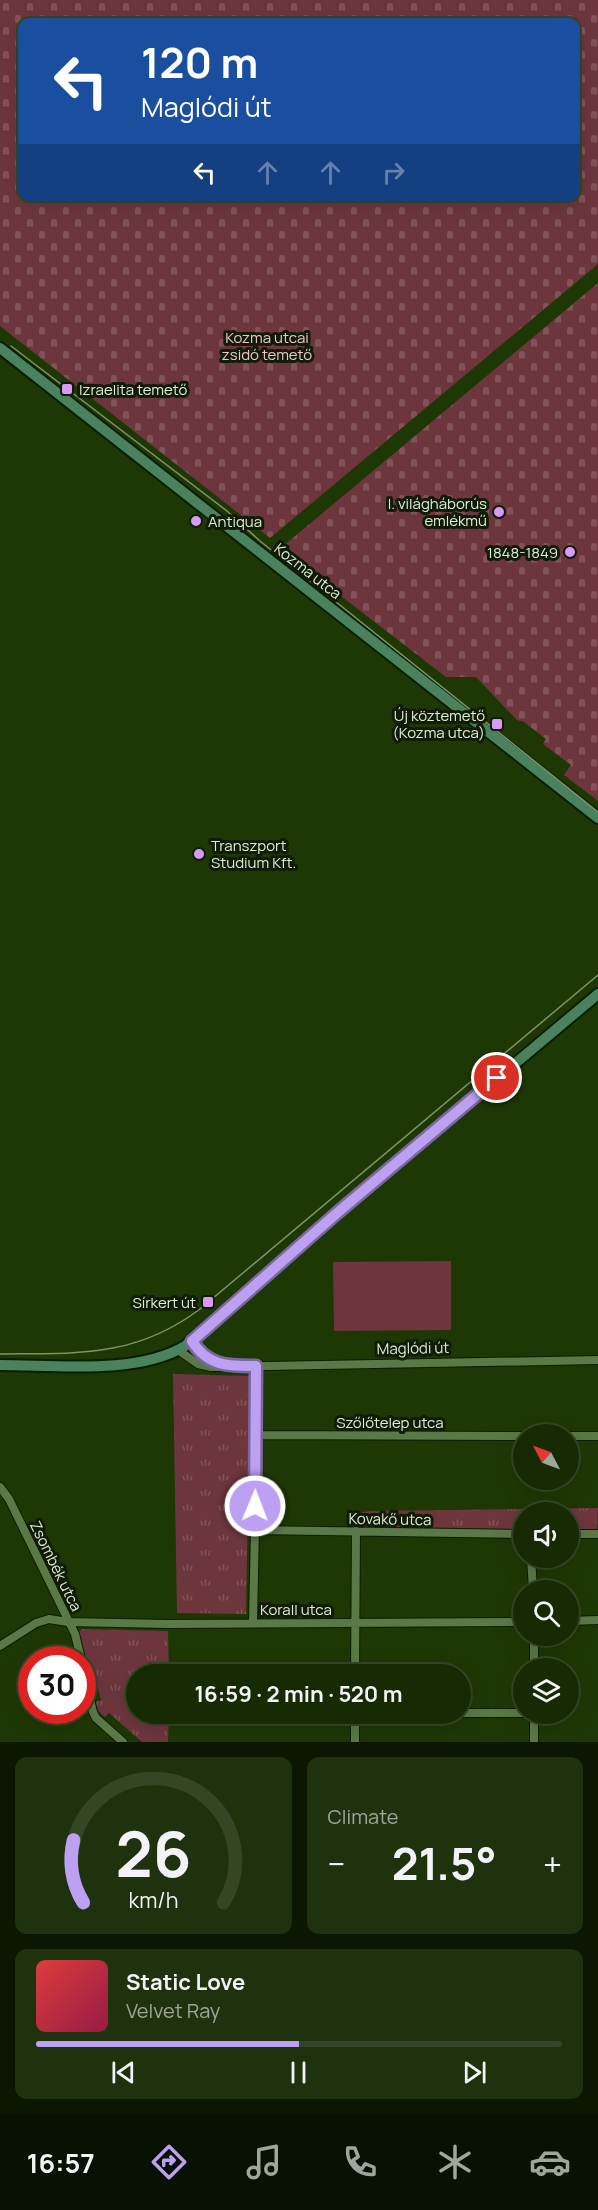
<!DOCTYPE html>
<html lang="en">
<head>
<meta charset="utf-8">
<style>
  :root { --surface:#162a04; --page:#1f320e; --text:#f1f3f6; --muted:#9ea79a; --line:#354626; --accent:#bca0f2 }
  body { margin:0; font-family:Manrope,sans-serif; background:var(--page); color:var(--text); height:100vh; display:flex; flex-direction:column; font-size:22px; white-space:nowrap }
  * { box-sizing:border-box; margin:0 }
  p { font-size:20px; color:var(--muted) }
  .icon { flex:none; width:33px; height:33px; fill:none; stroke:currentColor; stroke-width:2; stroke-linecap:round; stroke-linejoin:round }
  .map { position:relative; height:1742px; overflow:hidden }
  .sheet { display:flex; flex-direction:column; gap:15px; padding:15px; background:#0c1702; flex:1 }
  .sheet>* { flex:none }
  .banner { position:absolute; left:18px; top:18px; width:562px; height:183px; border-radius:12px; box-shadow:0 6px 24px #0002,0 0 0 2px var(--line); background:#1a4fa0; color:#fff; overflow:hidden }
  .needle { width:39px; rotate:311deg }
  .fabs { position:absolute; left:513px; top:1424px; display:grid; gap:12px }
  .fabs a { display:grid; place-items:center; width:66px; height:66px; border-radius:50%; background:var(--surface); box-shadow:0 6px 24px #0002,0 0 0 2px var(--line); font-size:30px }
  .speed { position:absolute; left:18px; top:1646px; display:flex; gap:12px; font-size:30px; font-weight:700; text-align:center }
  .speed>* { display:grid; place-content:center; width:78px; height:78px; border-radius:50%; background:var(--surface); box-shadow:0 6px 24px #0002,0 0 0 2px var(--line); line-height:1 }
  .speed .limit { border:9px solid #d22; background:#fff; color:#111 }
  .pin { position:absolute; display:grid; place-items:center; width:51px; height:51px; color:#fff; margin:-26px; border:3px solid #fff; border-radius:50%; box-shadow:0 2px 6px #0007 }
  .me { position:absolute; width:66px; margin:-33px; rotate:1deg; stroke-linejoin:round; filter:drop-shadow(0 0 4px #0008) }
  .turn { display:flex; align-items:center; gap:21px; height:126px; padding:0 24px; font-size:27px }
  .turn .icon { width:78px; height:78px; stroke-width:2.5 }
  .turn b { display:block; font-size:42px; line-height:51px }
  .lanes { display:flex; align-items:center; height:57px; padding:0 24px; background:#0003; justify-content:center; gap:30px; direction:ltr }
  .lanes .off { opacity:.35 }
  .big { font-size:45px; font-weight:700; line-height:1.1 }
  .sheet .tile { flex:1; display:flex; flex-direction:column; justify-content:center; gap:9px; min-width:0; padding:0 21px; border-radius:12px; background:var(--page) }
  .sheet .dial { align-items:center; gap:0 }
  .dial svg { height:156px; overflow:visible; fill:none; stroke:var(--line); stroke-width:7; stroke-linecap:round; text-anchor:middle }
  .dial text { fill:var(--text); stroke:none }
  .song { display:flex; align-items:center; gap:18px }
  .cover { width:72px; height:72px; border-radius:9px; background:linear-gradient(135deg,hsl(0 70% 55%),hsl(340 70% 35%)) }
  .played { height:6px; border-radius:3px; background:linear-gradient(90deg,var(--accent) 50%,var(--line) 50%) }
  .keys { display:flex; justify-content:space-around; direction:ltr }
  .heat { display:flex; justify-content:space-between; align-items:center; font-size:33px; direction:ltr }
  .sheet .tiles { flex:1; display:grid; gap:15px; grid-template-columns:1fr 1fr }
  .tile:last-child { grid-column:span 2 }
  .trip { position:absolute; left:126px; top:1664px; width:345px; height:60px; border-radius:30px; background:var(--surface); box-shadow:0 6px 24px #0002,0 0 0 2px var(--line); font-weight:700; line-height:60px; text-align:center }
  .menu { display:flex; height:96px; justify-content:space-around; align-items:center; background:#091102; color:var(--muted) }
  .menu .icon { width:42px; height:42px }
  .menu .on { color:var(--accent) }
  .menu b { font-size:27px; color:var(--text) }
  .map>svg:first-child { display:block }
  .grass { fill:url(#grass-tufts) }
  .cemetery { fill:url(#cemetery-stones); fill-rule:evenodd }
  .garden { fill:#6d363d }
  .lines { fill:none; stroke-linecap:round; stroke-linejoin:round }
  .street-casing { stroke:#0a1e00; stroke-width:10 }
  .secondary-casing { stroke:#0a1e00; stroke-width:14 }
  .street { stroke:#5b7947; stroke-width:8 }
  .secondary { stroke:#4a825e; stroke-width:10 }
  .tram { stroke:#7d926b; stroke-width:1.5 }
  .route-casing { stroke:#7a689d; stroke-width:15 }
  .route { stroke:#bca0f2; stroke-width:10 }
  .poi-dot { fill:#d89af8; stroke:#101c08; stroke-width:2 }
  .labels { text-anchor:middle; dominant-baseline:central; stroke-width:6; stroke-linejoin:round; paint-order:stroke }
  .park-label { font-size:15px; fill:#f1c4c8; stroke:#101c08 }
  .poi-label { font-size:15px; fill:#dcedd2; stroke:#101c08; text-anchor:end }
  .street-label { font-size:15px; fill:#dcedd2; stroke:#101c08 }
</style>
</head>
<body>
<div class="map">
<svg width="598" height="1742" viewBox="0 0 598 1742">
  <defs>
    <pattern id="grass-tufts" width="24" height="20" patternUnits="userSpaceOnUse" patternTransform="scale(1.5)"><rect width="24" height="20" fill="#6d363d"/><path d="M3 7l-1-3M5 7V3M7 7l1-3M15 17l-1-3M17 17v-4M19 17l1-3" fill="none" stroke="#815358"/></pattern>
    <pattern id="cemetery-stones" width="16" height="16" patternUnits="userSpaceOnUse" patternTransform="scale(1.5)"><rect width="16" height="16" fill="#6d363d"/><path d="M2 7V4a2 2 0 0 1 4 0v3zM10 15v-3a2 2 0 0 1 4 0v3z" fill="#815358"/></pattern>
  </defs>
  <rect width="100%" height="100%" fill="#1e3805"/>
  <path class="grass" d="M173,1374L250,1376L246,1614L177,1613Z
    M598,1508L597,1529H569L568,1512H524L523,1529L374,1528L356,1527L357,1515L363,1512L371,1511Z
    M82,1629L168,1631L169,1674H136V1713H169L168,1742H142L109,1713L105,1717L98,1711L95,1702L101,1700L93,1671L88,1672L78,1633Z"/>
  <path class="cemetery" d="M0,0H598V264L270,538L0,326ZM22,22H576V196H22Z
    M598,283V801L564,775L571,765L543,744L546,739L524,722L517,720L476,677H446L328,586L326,588L282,547Z"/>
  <path class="garden" d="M451,1261V1330L334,1331L333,1262Z"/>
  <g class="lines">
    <defs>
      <path id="street" d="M192,1341L205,1357L220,1365
        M178,1350L198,1364L211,1367L598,1360
        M257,1435L524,1436
        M568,1436H598
        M0,1487L9,1499L75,1634L81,1659
        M255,1530L524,1534
        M568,1534H598
        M531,1557L533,1590
        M568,1621L598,1620
        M253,1622L257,1435L256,1366
        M0,1646L36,1623L49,1619L68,1622L168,1624L524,1622
        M82,1667L93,1712L96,1718L123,1742
        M534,1668V1635
        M355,1674L356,1531
        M351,1713H524
        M355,1713V1742
        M534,1742V1713"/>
      <path id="secondary" d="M0,348L598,818
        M0,1365C56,1365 137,1375 185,1346L337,1213L598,994"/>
    </defs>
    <use href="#street" class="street-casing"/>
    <use href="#secondary" class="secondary-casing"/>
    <use href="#street" class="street"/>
    <use href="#secondary" class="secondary"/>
    <path class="tram" d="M11,346L227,511L260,541L598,812
      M0,1354C77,1353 135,1358 200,1309L598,975"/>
  </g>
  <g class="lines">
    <defs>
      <path id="route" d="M255,1506L256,1366C229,1366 208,1367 192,1341L337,1213L497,1078"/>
    </defs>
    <use href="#route" class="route-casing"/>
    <use href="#route" class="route"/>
  </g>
  <g class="poi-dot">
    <rect x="61" y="383" width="12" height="12" rx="3"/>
    <circle cx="499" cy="512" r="6"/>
    <circle cx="196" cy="521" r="6"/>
    <circle cx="570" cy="552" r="6"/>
    <rect x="491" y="718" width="12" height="12" rx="3"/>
    <circle cx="199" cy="854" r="6"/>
    <rect x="202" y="1296" width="12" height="12" rx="3"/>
  </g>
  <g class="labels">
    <g class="park-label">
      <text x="267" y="337">Kozma utcai<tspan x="267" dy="17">zsidó temető</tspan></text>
    </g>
    <g class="poi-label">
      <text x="79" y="389" text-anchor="start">Izraelita temető</text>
      <text x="487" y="503">I. világháborús<tspan x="487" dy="17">emlékmű</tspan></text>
      <text x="208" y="521" text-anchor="start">Antiqua</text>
      <text x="558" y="552">1848-1849</text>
      <text x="485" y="715">Új köztemető<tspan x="485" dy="17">(Kozma utca)</tspan></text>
      <text x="211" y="845" text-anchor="start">Transzport<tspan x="211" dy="17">Studium Kft.</tspan></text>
      <text x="196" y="1302">Sírkert út</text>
    </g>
    <g class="street-label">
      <text transform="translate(308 571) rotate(38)">Kozma utca</text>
      <text transform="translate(413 1348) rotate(-1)">Maglódi út</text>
      <text x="390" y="1422">Szőlőtelep utca</text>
      <text transform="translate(390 1519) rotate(1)">Kovakő utca</text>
      <text transform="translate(56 1566) rotate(64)">Zsombék utca</text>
      <text x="296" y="1609">Korall utca</text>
    </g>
  </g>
</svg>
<div class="fabs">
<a><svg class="needle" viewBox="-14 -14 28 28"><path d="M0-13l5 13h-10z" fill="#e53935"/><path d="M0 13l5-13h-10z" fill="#9ea79a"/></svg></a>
<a><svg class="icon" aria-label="sound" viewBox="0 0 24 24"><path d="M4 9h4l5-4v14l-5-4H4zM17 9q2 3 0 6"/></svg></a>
<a><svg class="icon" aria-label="search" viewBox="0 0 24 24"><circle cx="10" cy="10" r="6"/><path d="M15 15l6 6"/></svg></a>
<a><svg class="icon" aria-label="layers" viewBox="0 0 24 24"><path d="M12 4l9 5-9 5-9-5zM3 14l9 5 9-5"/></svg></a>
</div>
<div class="speed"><div class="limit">30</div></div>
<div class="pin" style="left:497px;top:1078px;background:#d93025"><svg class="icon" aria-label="arrive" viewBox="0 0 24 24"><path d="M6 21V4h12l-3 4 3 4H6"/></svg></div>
<svg class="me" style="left:255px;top:1506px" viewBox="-20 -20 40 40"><circle r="17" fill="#bca0f2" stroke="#fff" stroke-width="3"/><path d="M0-11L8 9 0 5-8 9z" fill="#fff"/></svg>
<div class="trip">16:59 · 2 min · 520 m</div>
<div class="banner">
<div class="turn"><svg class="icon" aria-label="left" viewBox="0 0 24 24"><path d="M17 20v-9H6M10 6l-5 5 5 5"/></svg><div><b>120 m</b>Maglódi út</div></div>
<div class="lanes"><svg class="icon" aria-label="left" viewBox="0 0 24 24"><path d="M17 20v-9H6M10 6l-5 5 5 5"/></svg><svg class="icon off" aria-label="ahead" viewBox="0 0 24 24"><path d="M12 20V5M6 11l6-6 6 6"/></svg><svg class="icon off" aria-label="ahead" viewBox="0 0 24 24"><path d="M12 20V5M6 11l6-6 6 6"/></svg><svg class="icon off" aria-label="right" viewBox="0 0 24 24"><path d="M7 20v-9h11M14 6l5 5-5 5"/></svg></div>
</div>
</div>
<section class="sheet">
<div class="tiles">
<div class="tile dial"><svg viewBox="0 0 100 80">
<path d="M14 69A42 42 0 1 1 86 69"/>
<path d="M14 69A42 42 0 0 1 9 37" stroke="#bca0f2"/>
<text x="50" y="56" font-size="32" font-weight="700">26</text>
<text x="50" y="72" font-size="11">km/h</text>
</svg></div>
<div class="tile"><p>Climate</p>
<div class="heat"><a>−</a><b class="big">21.5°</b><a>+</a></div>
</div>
<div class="tile">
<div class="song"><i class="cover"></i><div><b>Static Love</b><p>Velvet Ray</p></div></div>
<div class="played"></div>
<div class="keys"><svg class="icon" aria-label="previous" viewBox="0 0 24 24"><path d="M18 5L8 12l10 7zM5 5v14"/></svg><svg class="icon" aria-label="pause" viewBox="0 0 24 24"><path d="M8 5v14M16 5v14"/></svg><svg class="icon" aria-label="next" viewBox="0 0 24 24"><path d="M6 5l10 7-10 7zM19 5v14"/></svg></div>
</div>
</div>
</section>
<nav class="menu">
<b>16:57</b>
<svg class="icon on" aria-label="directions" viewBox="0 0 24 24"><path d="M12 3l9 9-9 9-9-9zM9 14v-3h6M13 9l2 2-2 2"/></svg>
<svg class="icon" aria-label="music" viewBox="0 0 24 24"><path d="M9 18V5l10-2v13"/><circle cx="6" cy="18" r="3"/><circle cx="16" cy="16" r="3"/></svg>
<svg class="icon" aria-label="phone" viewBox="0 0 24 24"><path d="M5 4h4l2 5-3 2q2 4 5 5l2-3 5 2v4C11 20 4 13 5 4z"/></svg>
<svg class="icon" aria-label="climate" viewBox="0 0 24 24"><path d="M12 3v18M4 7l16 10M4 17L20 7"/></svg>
<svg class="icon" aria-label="car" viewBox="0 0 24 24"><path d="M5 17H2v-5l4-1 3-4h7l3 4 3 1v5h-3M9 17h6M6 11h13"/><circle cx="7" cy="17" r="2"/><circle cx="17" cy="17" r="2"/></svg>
</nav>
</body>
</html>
